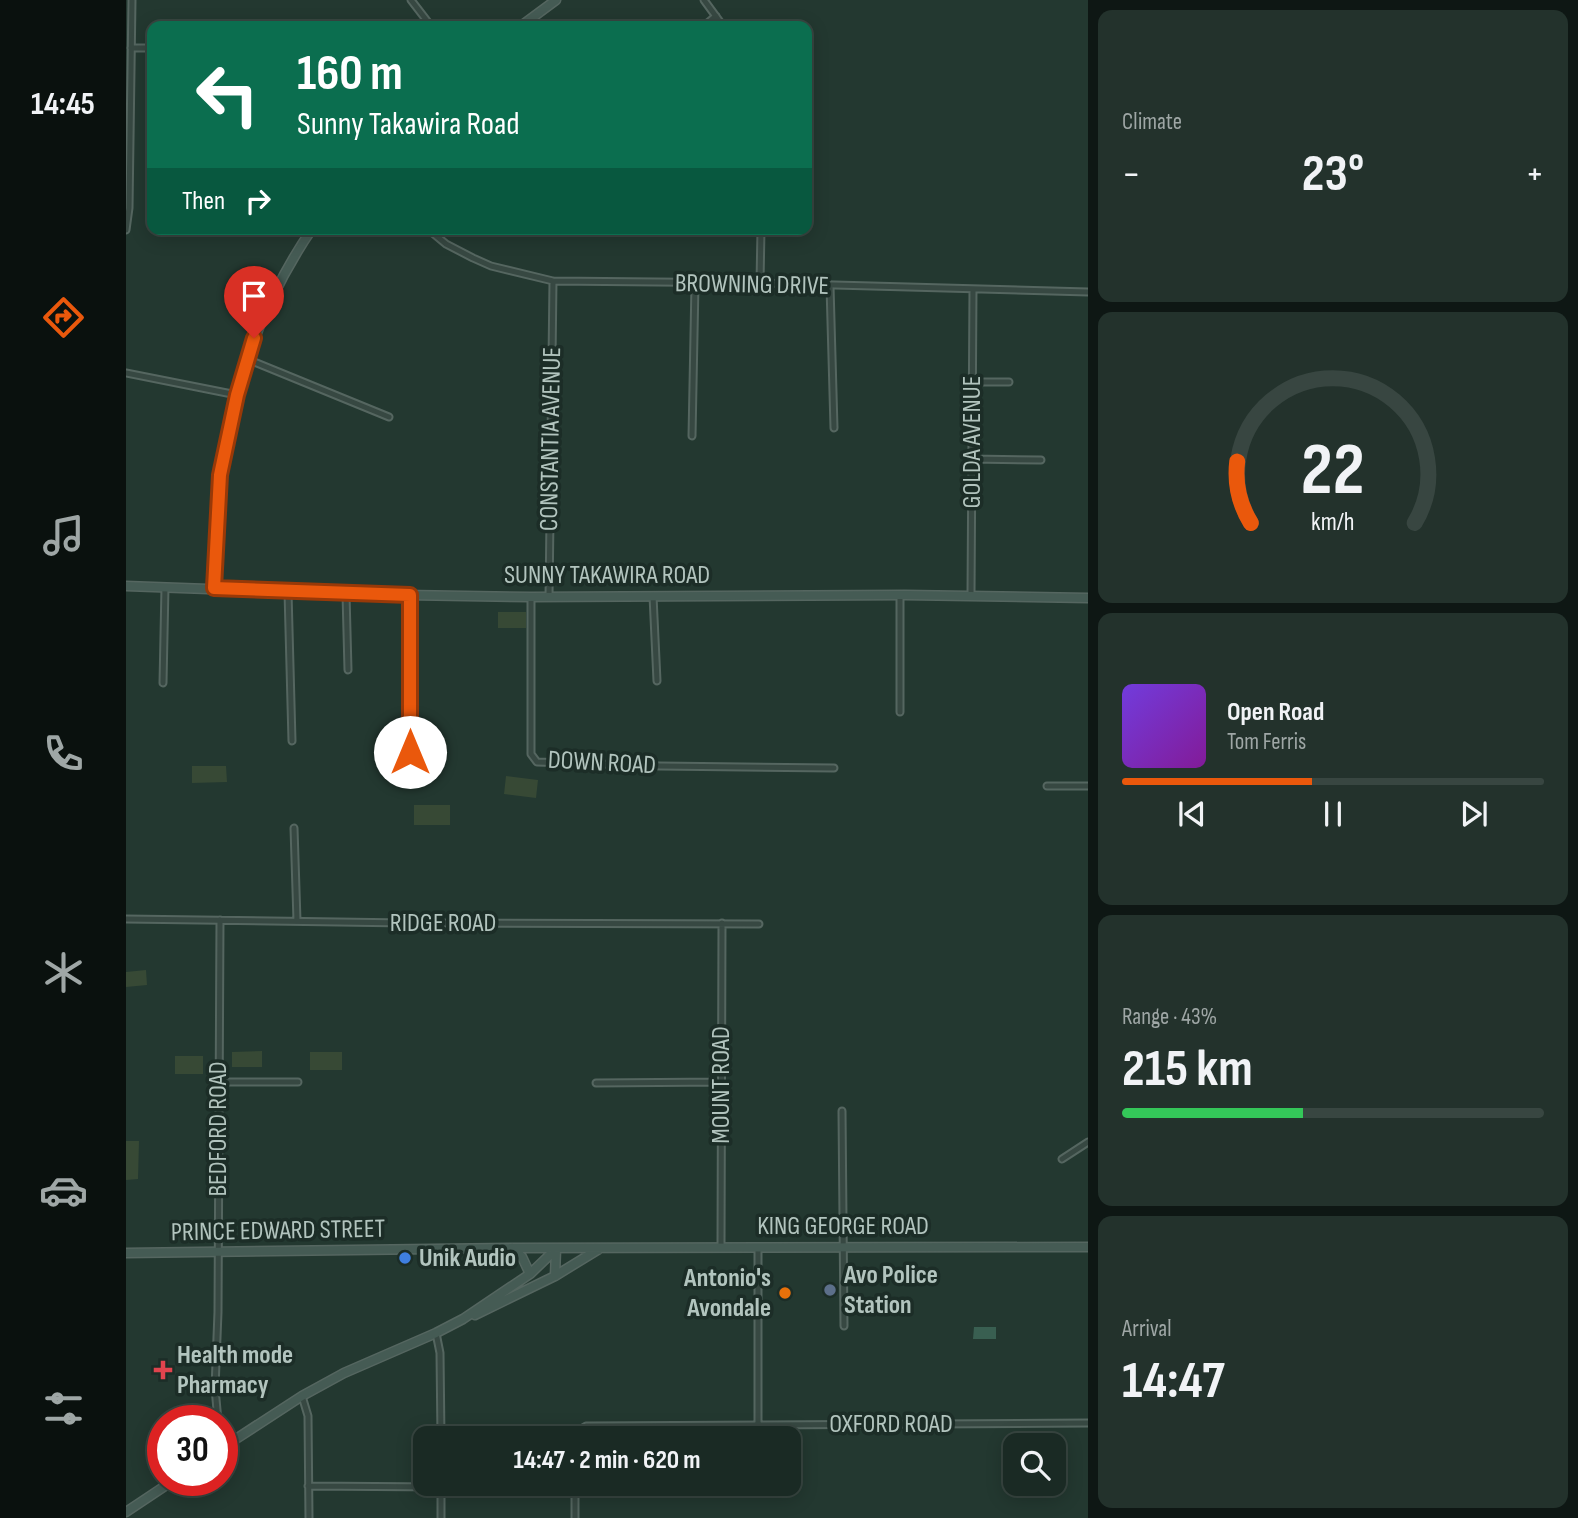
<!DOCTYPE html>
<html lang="en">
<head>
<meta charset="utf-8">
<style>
  :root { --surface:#1a2a24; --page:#23322c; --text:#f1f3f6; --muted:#9fa7a6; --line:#384641; --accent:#ea580c }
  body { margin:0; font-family:"Sofia Sans Condensed",sans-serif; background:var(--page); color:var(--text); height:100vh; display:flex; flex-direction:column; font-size:26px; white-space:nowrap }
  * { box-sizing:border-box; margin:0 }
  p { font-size:23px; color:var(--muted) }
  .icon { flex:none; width:38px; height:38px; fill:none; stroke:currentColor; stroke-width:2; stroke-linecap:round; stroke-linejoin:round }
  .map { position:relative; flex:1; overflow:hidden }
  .side { display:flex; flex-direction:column; gap:10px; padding:10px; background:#0e1714; width:490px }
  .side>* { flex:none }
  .guide { position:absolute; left:21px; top:21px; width:665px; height:214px; border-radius:14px; box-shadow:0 4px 18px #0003,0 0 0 2px var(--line); background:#0b6e4f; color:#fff; overflow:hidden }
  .tools { position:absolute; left:877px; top:1433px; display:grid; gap:14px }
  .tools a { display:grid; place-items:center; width:63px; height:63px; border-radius:14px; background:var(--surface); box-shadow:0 4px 18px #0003,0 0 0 2px var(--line); font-size:35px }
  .speed { position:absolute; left:21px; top:1405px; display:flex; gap:14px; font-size:35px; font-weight:700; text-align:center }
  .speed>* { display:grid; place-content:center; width:91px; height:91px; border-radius:50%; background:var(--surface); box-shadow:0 4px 18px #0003,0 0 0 2px var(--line); line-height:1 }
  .speed .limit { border:10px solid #d22; background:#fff; color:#111 }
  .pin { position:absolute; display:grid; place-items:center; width:60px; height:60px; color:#fff; margin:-72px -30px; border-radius:50% 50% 50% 0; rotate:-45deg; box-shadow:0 0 7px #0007 }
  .pin .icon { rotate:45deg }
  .me { position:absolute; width:77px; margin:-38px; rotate:0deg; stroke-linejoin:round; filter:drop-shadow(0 0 5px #0008) }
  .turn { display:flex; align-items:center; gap:24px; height:147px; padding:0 35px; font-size:32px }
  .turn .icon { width:91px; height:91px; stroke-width:2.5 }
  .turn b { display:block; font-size:49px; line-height:60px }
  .then { display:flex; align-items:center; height:66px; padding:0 35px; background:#0003; gap:14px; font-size:26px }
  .big { font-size:52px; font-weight:700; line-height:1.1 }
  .side .card { flex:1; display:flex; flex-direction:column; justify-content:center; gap:10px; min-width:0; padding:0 24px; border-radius:14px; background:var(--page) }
  .side .dial { align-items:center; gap:0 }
  .dial svg { height:182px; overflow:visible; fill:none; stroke:var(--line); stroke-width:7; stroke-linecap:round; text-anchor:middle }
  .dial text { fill:var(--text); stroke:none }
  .song { display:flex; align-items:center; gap:21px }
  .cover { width:84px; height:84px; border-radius:10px; background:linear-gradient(135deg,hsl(260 70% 55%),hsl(290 70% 35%)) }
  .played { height:7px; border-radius:4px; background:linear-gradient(90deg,var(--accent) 45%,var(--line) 45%) }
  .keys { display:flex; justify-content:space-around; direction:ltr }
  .heat { display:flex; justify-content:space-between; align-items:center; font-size:38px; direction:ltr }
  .charge { height:10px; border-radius:5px; background:linear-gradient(90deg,#34c759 43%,var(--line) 0) }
  .trip { position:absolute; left:287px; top:1426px; width:388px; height:70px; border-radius:14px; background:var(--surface); box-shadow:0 4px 18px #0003,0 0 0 2px var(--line); font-weight:700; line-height:70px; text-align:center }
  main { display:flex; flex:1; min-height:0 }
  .menu { display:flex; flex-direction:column; width:126px; justify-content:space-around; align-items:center; background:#0a110e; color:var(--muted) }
  .menu .icon { width:49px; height:49px }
  .menu .current { color:var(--accent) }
  .menu b { font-size:32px; color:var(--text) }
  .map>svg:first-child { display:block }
  .green { fill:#374935 }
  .water { fill:#395f51 }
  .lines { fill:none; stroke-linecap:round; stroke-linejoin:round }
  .street-casing { stroke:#556660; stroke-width:9 }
  .secondary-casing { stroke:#556660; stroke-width:11 }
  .street { stroke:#374842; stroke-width:5 }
  .secondary { stroke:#455b54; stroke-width:8 }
  .route-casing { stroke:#983908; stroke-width:18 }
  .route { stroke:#ea580c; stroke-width:12 }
  .shop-dot { fill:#3f7fe0; stroke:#1c2d27; stroke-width:2.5 }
  .service-dot { fill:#5c6f8a; stroke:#1c2d27; stroke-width:2.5 }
  .food-dot { fill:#e8710a; stroke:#1c2d27; stroke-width:2.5 }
  .health-dot { fill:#e0444e; stroke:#1c2d27; stroke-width:2.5 }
  .labels { text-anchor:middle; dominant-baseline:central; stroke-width:7; stroke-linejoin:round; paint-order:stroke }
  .street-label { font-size:26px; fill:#b2c4be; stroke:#1c2d27 }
  .poi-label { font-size:26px; font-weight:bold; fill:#b2c4be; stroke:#1c2d27; text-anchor:start }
</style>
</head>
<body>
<main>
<nav class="menu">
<b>14:45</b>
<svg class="icon current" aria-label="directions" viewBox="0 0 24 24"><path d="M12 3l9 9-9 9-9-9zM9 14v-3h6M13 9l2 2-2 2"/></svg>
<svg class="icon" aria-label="music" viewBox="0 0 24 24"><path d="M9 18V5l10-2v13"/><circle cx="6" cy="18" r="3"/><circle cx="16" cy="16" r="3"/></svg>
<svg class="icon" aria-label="phone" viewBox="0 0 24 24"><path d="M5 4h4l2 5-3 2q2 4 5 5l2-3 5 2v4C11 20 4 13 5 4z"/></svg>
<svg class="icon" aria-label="climate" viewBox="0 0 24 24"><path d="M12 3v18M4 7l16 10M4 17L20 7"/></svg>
<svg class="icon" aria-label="car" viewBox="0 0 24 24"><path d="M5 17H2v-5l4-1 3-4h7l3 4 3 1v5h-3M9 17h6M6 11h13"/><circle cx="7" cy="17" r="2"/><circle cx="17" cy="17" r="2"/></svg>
<svg class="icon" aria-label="filters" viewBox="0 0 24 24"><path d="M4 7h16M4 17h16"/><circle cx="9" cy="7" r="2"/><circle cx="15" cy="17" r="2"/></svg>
</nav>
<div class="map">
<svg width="962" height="1518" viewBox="0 0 962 1518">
  <rect width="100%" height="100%" fill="#233830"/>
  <path class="green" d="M372,612H400V628H372Z
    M66,766H100L101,782L66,783Z
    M380,776L412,780L410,798L378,794Z
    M288,805H324V825H288Z
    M20,970L21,985L0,987V972Z
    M136,1051V1067H106V1052Z
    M184,1052H216V1070H184Z
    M49,1056H77V1074H49Z
    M0,1141H13L12,1179L0,1180Z"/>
  <path class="water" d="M848,1327H870V1339H847Z"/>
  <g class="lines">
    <defs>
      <path id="street" d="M285,0L305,26
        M578,0L597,26
        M578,26L590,16
        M5,48H26
        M302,229L320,244L347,258L365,266L427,281L634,283L962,292
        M0,230L3,208L6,0
        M634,283L635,229
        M704,286L708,428
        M121,359L263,417
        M0,373L111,395
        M847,382H883
        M566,436L569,284
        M846,459L915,460
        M162,592L166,741
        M220,594L222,670
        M283,595L284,752
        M774,595V712
        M845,595L847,289
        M527,596L531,681
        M405,597V754L411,762L534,766L708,768
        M423,597L427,281
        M37,683L39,587
        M921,786H962
        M168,828L171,921
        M0,919L280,923L633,924
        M92,1082H172
        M470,1083L595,1082
        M716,1111L718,1326
        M936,1159L962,1142
        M632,1247V1424
        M595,1248L596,923
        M310,1333L314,1353L315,1438
        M176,1396L182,1416L183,1518
        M92,1421L89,1388L92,1312L94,920
        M450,1438L452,1431L460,1426L962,1423
        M182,1486L315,1487
        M315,1518V1486
        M449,1518V1484"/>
      <path id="secondary" d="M395,26L430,0
        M0,586L220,594L405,597L779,595L962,598
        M88,588C89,558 89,528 91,498C97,408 135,303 186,229
        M386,1248L396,1257L404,1274
        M0,1253L386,1248L962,1247
        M429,1276L430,1249
        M349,1315L429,1276L473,1249
        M96,1448L176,1396L218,1373L310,1333L337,1319L404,1274L430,1249
        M0,1512L48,1480"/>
    </defs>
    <use href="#street" class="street-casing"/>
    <use href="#secondary" class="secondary-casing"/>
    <use href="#street" class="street"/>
    <use href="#secondary" class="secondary"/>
  </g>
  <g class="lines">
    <defs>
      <path id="route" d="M128,338L111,395L94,475L88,588L284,595V752"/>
    </defs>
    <use href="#route" class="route-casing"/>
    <use href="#route" class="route"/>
  </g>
  <circle class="shop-dot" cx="279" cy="1258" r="7"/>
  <circle class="service-dot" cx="704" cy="1290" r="7"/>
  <circle class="food-dot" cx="659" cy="1293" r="7"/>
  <path class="health-dot" d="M33.5 1359.5h7v7h7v7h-7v7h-7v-7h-7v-7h7z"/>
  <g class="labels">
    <g class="street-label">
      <text transform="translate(626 285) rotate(1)">BROWNING DRIVE</text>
      <text transform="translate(425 439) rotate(-89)">CONSTANTIA AVENUE</text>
      <text transform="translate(846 442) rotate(-90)">GOLDA AVENUE</text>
      <text x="481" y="575">SUNNY TAKAWIRA ROAD</text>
      <text transform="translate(476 763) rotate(3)">DOWN ROAD</text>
      <text x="317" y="923">RIDGE ROAD</text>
      <text transform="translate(595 1085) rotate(-90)">MOUNT ROAD</text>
      <text transform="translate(92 1129) rotate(-90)">BEDFORD ROAD</text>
      <text x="717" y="1226">KING GEORGE ROAD</text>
      <text transform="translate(152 1231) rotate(-1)">PRINCE EDWARD STREET</text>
      <text x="765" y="1424">OXFORD ROAD</text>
    </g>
    <g class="poi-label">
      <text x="293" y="1258">Unik Audio</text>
      <text x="718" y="1275">Avo Police<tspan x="718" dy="30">Station</tspan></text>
      <text x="645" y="1278" text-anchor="end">Antonio's<tspan x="645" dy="30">Avondale</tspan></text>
      <text x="51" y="1355">Health mode<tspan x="51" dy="30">Pharmacy</tspan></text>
    </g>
  </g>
</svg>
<div class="tools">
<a><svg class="icon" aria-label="search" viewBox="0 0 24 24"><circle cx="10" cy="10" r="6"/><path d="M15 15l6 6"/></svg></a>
</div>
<div class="speed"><div class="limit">30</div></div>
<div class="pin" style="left:128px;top:338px;background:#d93025"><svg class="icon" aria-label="arrive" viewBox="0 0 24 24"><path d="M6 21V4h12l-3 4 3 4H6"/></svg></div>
<svg class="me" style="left:284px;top:752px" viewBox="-20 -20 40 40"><circle r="19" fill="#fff"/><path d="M0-13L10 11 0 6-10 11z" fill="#ea580c"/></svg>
<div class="trip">14:47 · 2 min · 620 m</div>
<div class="guide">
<div class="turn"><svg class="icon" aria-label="left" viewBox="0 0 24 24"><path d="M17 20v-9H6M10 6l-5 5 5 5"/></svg><div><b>160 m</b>Sunny Takawira Road</div></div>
<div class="then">Then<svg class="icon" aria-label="right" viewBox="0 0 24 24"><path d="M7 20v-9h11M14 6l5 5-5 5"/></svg></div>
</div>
</div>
<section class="side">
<div class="card"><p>Climate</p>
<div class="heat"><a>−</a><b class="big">23°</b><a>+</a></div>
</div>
<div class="card dial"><svg viewBox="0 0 100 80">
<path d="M14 69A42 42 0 1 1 86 69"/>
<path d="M14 69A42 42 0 0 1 8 42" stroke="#ea580c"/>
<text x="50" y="56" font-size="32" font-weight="700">22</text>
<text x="50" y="72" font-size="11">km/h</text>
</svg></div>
<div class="card">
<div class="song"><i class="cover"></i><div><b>Open Road</b><p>Tom Ferris</p></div></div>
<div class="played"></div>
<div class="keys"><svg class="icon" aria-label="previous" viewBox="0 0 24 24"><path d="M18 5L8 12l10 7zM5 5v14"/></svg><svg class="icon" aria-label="pause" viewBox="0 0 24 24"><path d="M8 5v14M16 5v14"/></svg><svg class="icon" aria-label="next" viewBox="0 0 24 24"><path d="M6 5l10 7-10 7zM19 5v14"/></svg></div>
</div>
<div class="card"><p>Range · 43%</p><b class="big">215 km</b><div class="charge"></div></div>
<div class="card"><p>Arrival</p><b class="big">14:47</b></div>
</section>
</main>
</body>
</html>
